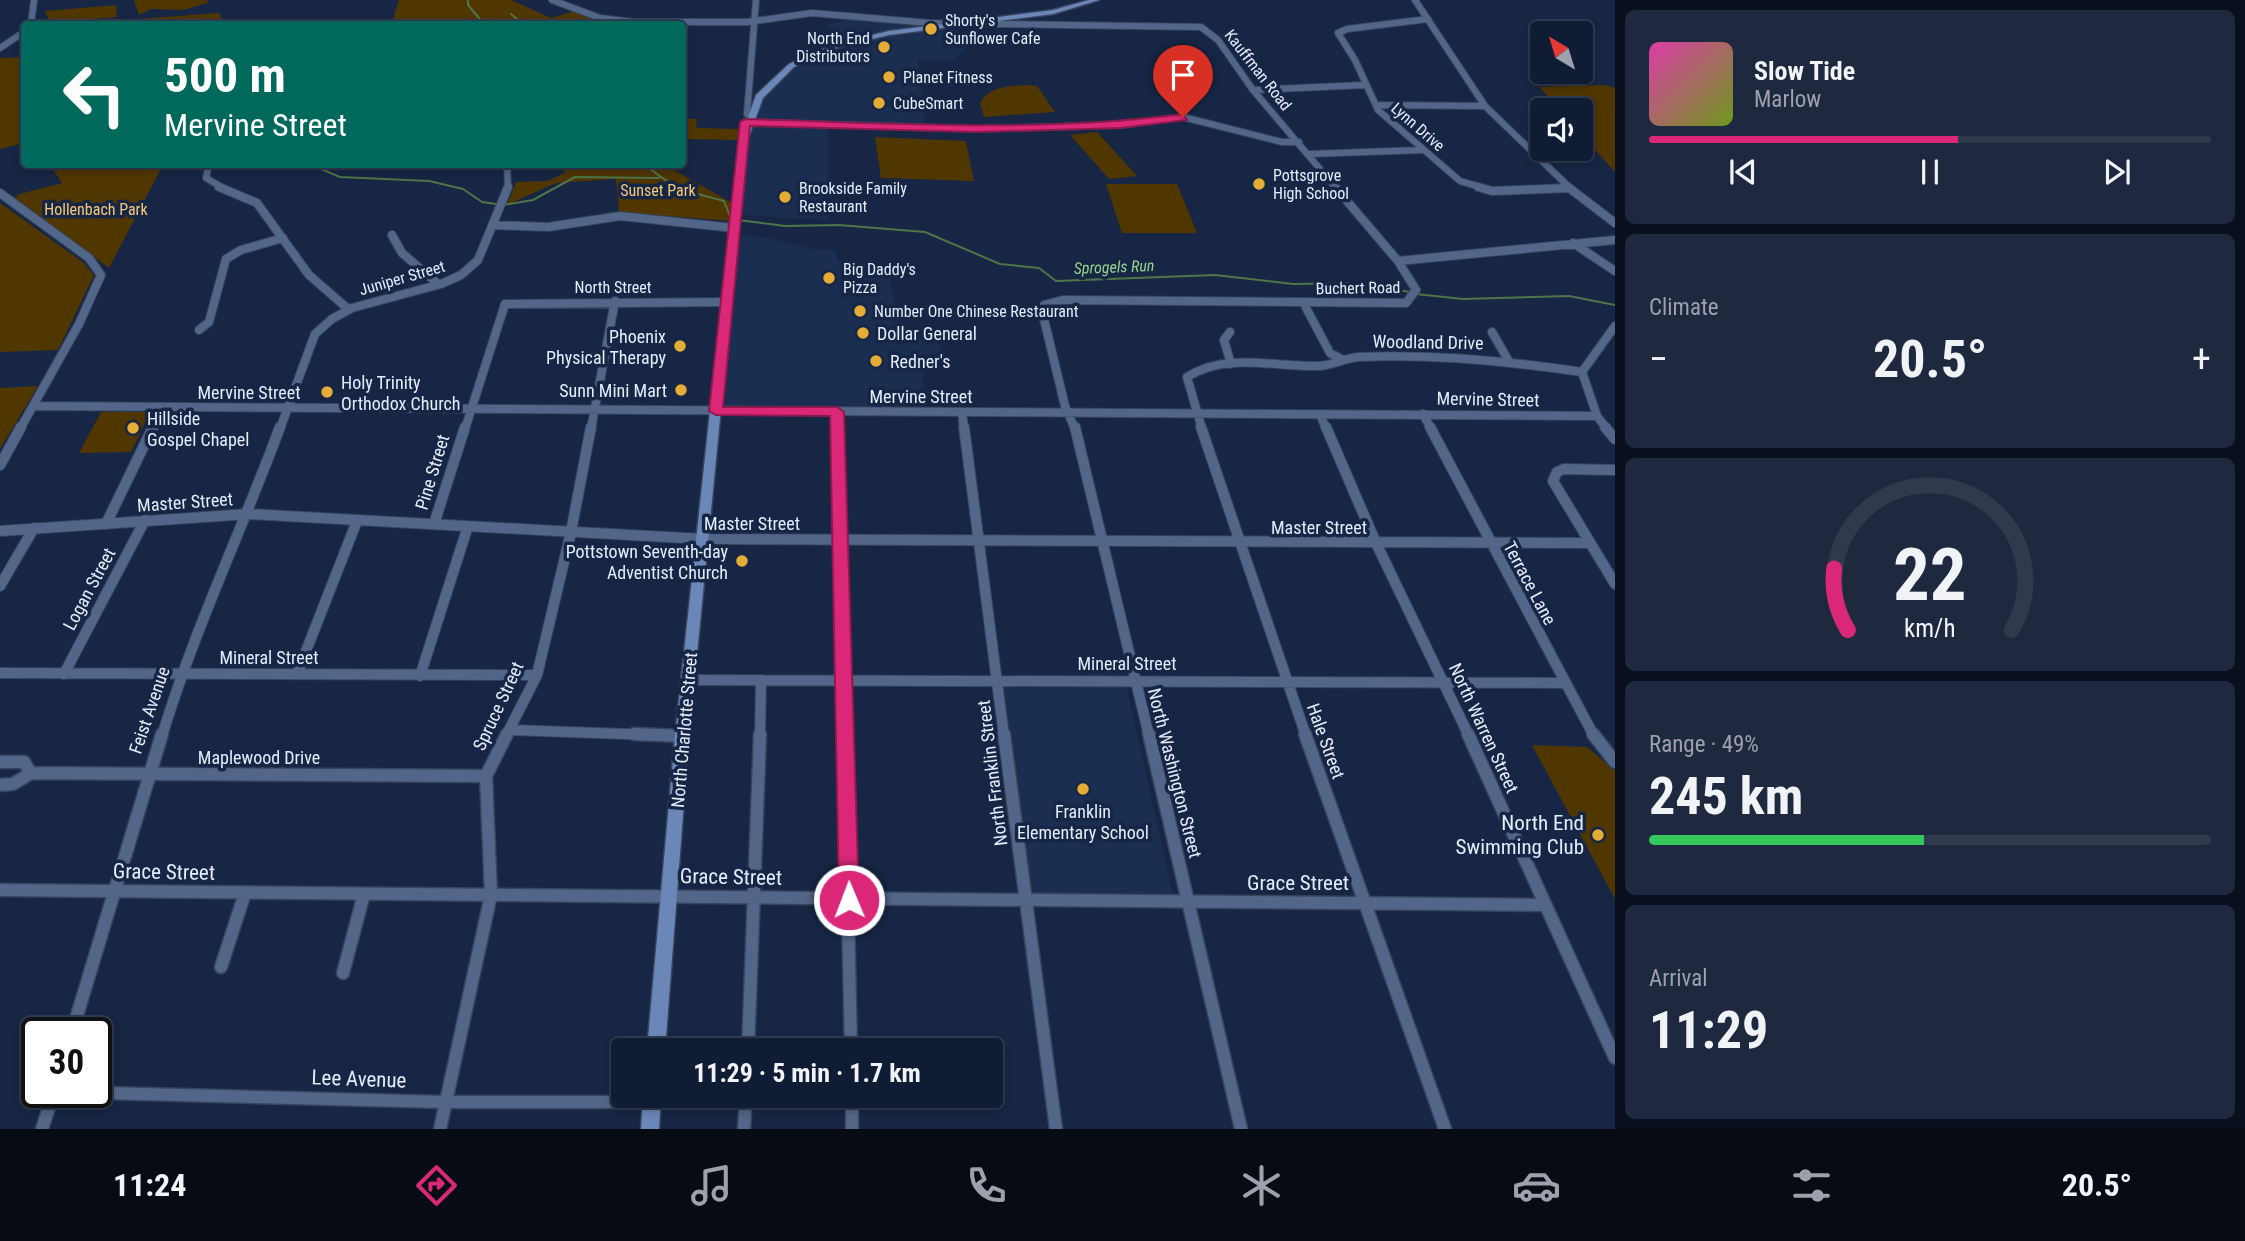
<!DOCTYPE html>
<html lang="en">
<head>
<meta charset="utf-8">
<style>
  :root { --surface:#101c33; --page:#1e293f; --text:#f1f3f6; --muted:#9ca1ac; --line:#303a4e; --accent:#db2777 }
  body { margin:0; font-family:"Roboto Condensed",sans-serif; background:var(--page); color:var(--text); height:100vh; display:flex; flex-direction:column; font-size:26px; white-space:nowrap }
  * { box-sizing:border-box; margin:0 }
  p { font-size:23px; color:var(--muted) }
  .icon { flex:none; width:38px; height:38px; fill:none; stroke:currentColor; stroke-width:2; stroke-linecap:round; stroke-linejoin:round }
  .map { position:relative; flex:1; overflow:hidden }
  .drawer { display:flex; flex-direction:column; gap:10px; padding:10px; background:#090f1c; width:630px }
  .drawer>* { flex:none }
  .top-card { position:absolute; left:21px; top:21px; width:665px; height:147px; border-radius:7px; box-shadow:0 4px 10px #0003,0 0 0 2px var(--line); background:#00695c; color:#fff; overflow:hidden }
  .needle { width:46px; rotate:322deg }
  .buttons { position:absolute; left:1530px; top:21px; display:grid; gap:14px }
  .buttons a { display:grid; place-items:center; width:63px; height:63px; border-radius:7px; background:var(--surface); box-shadow:0 4px 10px #0003,0 0 0 2px var(--line); font-size:35px }
  .speed { position:absolute; left:21px; top:1017px; display:flex; gap:14px; font-size:35px; font-weight:700; text-align:center }
  .speed>* { display:grid; place-content:center; width:91px; height:91px; border-radius:50%; background:var(--surface); box-shadow:0 4px 10px #0003,0 0 0 2px var(--line); line-height:1 }
  .speed .limit { border:4px solid #111; border-radius:10px; background:#fff; color:#111 }
  .pin { position:absolute; display:grid; place-items:center; width:60px; height:60px; color:#fff; margin:-72px -30px; border-radius:50% 50% 50% 0; rotate:-45deg; box-shadow:0 0 7px #0007 }
  .pin .icon { rotate:45deg }
  .me { position:absolute; width:77px; margin:-38px; rotate:359deg; stroke-linejoin:round; filter:drop-shadow(0 0 5px #0008) }
  .turn { display:flex; align-items:center; gap:24px; height:147px; padding:0 28px; font-size:32px }
  .turn .icon { width:91px; height:91px; stroke-width:2.5 }
  .turn b { display:block; font-size:49px; line-height:60px }
  .big { font-size:52px; font-weight:700; line-height:1.1 }
  .drawer .widget { flex:1; display:flex; flex-direction:column; justify-content:center; gap:10px; min-width:0; padding:0 24px; border-radius:10px; background:var(--page) }
  .drawer .dial { align-items:center; gap:0 }
  .dial svg { height:182px; overflow:visible; fill:none; stroke:var(--line); stroke-width:7; stroke-linecap:round; text-anchor:middle }
  .dial text { fill:var(--text); stroke:none }
  .song { display:flex; align-items:center; gap:21px }
  .cover { width:84px; height:84px; border-radius:10px; background:linear-gradient(135deg,hsl(320 70% 55%),hsl(80 70% 35%)) }
  .played { height:7px; border-radius:4px; background:linear-gradient(90deg,var(--accent) 55%,var(--line) 55%) }
  .keys { display:flex; justify-content:space-around; direction:ltr }
  .heat { display:flex; justify-content:space-between; align-items:center; font-size:38px; direction:ltr }
  .charge { height:10px; border-radius:5px; background:linear-gradient(90deg,#34c759 49%,var(--line) 0) }
  .trip { position:absolute; left:611px; top:1038px; width:392px; height:70px; border-radius:7px; background:var(--surface); box-shadow:0 4px 10px #0003,0 0 0 2px var(--line); font-weight:700; line-height:70px; text-align:center }
  .tabs { display:flex; height:112px; justify-content:space-around; align-items:center; background:#060b14; color:var(--muted) }
  .tabs .icon { width:49px; height:49px }
  .tabs .current { color:var(--accent) }
  .tabs b { font-size:32px; color:var(--text) }
  main { display:flex; flex:1; min-height:0 }
  .map>svg:first-child { display:block }
  .built { fill:#1a2e52 }
  .green { fill:#503700 }
  .lines { fill:none; stroke-linecap:round; stroke-linejoin:round }
  .stream { stroke:#4e7549; stroke-width:2 }
  .minor-far3-casing { stroke:#38435d; stroke-width:8 }
  .minor-far2-casing { stroke:#38435d; stroke-width:10 }
  .minor-far1-casing { stroke:#38435d; stroke-width:12 }
  .minor-casing { stroke:#38435d; stroke-width:15 }
  .major-casing { stroke:#38435d; stroke-width:3 }
  .minor-far3 { stroke:#526689; stroke-width:6 }
  .minor-far2 { stroke:#526689; stroke-width:8 }
  .minor-far1 { stroke:#526689; stroke-width:10 }
  .minor { stroke:#526689; stroke-width:12 }
  .major { fill:#6b87b7; fill-rule:evenodd }
  .route { fill:#db2777; stroke:#8e194d; stroke-width:2 }
  .poi-dot { fill:#e5ad35; stroke:#162644; stroke-width:2.5 }
  .labels { text-anchor:middle; dominant-baseline:central; stroke-width:7; stroke-linejoin:round; paint-order:stroke }
  .far-poi-label { font-size:16px; fill:#e4edfd; stroke:#162644; text-anchor:start }
  .far-street-label { font-size:16px; fill:#e4edfd; stroke:#162644 }
  .far-park-label { font-size:16px; fill:#f5ca79; stroke:#162644 }
  .far-water-label { font-size:16px; font-style:italic; fill:#96d28f; stroke:#162644 }
  .poi-label { font-size:18px; fill:#e4edfd; stroke:#162644; text-anchor:start }
  .street-label { font-size:18px; fill:#e4edfd; stroke:#162644 }
  .near-poi-label { font-size:21px; fill:#e4edfd; stroke:#162644; text-anchor:end }
  .near-street-label { font-size:21px; fill:#e4edfd; stroke:#162644 }
</style>
</head>
<body>
<main>
<div class="map">
<svg width="1615" height="1129" viewBox="0 0 1615 1129">
  <rect width="100%" height="100%" fill="#162644"/>
  <path class="built" d="M858,17L956,26L970,46L952,60H918L925,126L828,125L829,220L742,215L751,117L756,104L775,81L793,68L846,42L826,25Z
    M741,235L769,238L808,248L835,250L838,261L849,267H887L901,329L938,330L942,356L923,364L924,407L716,411Z
    M1003,685H1126L1173,894L1031,893Z"/>
  <path class="green" d="M134,0H207L208,3L183,10L151,9L139,15Z
    M399,0H511L551,18L575,11L615,22V24H433L430,21L393,19Z
    M116,5L117,17L50,23L45,11Z
    M219,13L224,24H67Z
    M24,57V143L0,149V58Z
    M1029,85L1037,86L1055,112L984,117L980,104C988,86 1011,86 1029,85Z
    M1605,85L1615,88V172L1580,133V110H1560L1539,87Z
    M683,119H697L696,128L739,129L738,140L683,139Z
    M1097,132L1137,176L1109,179L1070,135Z
    M875,137L966,141L974,181L881,178Z
    M562,164L665,165L732,203L729,221L619,212L616,179L556,183L507,205L516,182L547,181L565,173Z
    M50,165H163L109,268L15,198L18,197L16,195L62,183Z
    M1106,184H1177L1197,233H1122Z
    M0,203L84,263L94,275L58,350L0,352Z
    M38,386L0,449V388Z
    M101,412H150L131,452L79,453Z
    M1532,745L1587,747L1615,771V899Z"/>
  <g class="lines">
    <path class="stream" d="M468,0V5L484,24
      M511,14L523,24
      M309,164L340,177L429,181L463,189L482,202L503,205L533,200L575,177L659,178
      M645,164C669,187 692,193 724,201L731,219
      M738,220L785,226L839,225L925,232L1000,264L1039,268L1056,281L1215,275L1293,284L1359,283L1410,292
      M1416,294L1463,299L1569,296L1615,305"/>
    <defs>
      <path id="minor-far3" d="M552,0L600,18L633,22H747L812,13L930,23L1201,27L1218,40L1253,90L1336,188
        M1415,0L1485,106L1570,188
        M1428,19L1347,29L1338,33L1355,60L1378,110L1460,181L1484,188
        M31,24L34,0
        M0,48L24,32
        M1253,90L1365,85
        M1376,105L1485,106
        M747,114L756,0
        M745,122L977,129L1120,125L1183,117L1282,142H1299
        M1310,154L1422,150
        M209,164L206,178L223,188
        M453,164H470
        M507,164L508,188
        M1559,188H1569"/>
      <path id="minor-far2" d="M219,187L257,203L309,275L347,308
        M1335,187L1398,261
        M1478,187L1492,191L1569,188
        M1568,187L1615,223
        M0,193L89,258L101,275L79,324L20,429
        M492,225L548,227L620,216L734,228
        M392,235L402,253L438,284
        M1573,243L1615,271
        M1304,304L1330,353L1341,359
        M199,330L209,322L226,259L241,250L283,238
        M1230,332L1224,340L1231,364
        M1492,332L1508,360
        M34,406L1597,416
        M837,412V429
        M962,412L964,429
        M1320,414L1326,429
        M1423,414L1431,429
        M152,429L162,407
        M280,429L315,334L332,319L352,308L441,284L461,275L478,260L508,187
        M465,429L505,304L728,302
        M591,429L615,301
        M1075,429L1065,406L1042,311L1044,305L1063,300L1406,303L1416,290L1398,261L1615,240
        M1202,429L1187,377C1226,352 1274,367 1317,366C1332,366 1344,358 1359,357C1433,354 1508,361 1582,372
        M1607,429L1597,416L1582,372L1615,326"/>
      <path id="minor-far1" d="M837,427L844,736
        M964,427L1004,736
        M1075,427L1149,736
        M1201,427L1306,736
        M1326,427L1376,543L1469,736
        M1430,427L1594,736
        M1605,427L1615,439
        M0,465L21,427
        M1615,470L1564,469L1557,472L1553,481L1615,584
        M106,524L153,427
        M434,524L465,427
        M0,531L248,514L703,539L1590,543
        M0,586L34,528
        M0,673L537,675
        M64,674L145,520
        M297,674L357,521
        M420,676L468,526
        M689,680L1566,683
        M512,730L682,736
        M162,736C194,630 242,530 280,427
        M506,736L537,675L571,532L591,427
        M760,736L761,680"/>
      <path id="minor" d="M634,734L682,736
        M844,734L851,1050
        M1004,734L1056,1129
        M1149,734L1241,1129
        M1305,734L1445,1129
        M1468,734L1615,1058
        M1593,734L1615,762
        M0,762H24L31,773
        M0,785L13,784L31,773L486,776
        M0,890L1545,905
        M221,967L245,893
        M343,973L364,894
        M72,1032L162,734
        M748,1050L760,734
        M67,1092L444,1102H651
        M852,1096V1129
        M42,1129L54,1092
        M440,1129L491,895L486,776L507,734
        M744,1129L746,1096"/>
      <path id="major" d="M1089,0H1099L1053,14L889,35L839,47L794,67L763,98L747,142L689,736L665,1050H647L675,736L739,142L756,95L789,64L834,44L889,31L1053,10Z
        M643,1096H661L659,1129H641Z"/>
    </defs>
    <use href="#minor-far3" class="minor-far3-casing"/>
    <use href="#minor-far2" class="minor-far2-casing"/>
    <use href="#minor-far1" class="minor-far1-casing"/>
    <use href="#minor" class="minor-casing"/>
    <use href="#major" class="major-casing"/>
    <use href="#minor-far3" class="minor-far3"/>
    <use href="#minor-far2" class="minor-far2"/>
    <use href="#minor-far1" class="minor-far1"/>
    <use href="#minor" class="minor"/>
    <use href="#major" class="major"/>
  </g>
  <path class="route" d="M1183,114L1187,120L1120,128L977,132L750,126L723,407H837L844,412L859,900L856,906L849,908L842,906L839,900L830,416L716,415L709,411L740,122L745,119C891,123 1038,133 1183,114Z"/>
  <g class="poi-dot">
    <circle cx="931" cy="29" r="7"/>
    <circle cx="884" cy="47" r="7"/>
    <circle cx="889" cy="77" r="7"/>
    <circle cx="879" cy="103" r="7"/>
    <circle cx="1259" cy="184" r="7"/>
    <circle cx="785" cy="197" r="7"/>
    <circle cx="829" cy="278" r="7"/>
    <circle cx="860" cy="311" r="7"/>
    <circle cx="863" cy="333" r="7"/>
    <circle cx="680" cy="346" r="7"/>
    <circle cx="876" cy="361" r="7"/>
    <circle cx="681" cy="390" r="7"/>
    <circle cx="327" cy="392" r="7"/>
    <circle cx="133" cy="428" r="7"/>
    <circle cx="742" cy="561" r="7"/>
    <circle cx="1083" cy="789" r="7"/>
    <circle cx="1598" cy="835" r="7"/>
  </g>
  <g class="labels">
    <g class="far-poi-label">
      <text x="945" y="20">Shorty's<tspan x="945" dy="18">Sunflower Cafe</tspan></text>
      <text x="870" y="38" text-anchor="end">North End<tspan x="870" dy="18">Distributors</tspan></text>
      <text x="903" y="77">Planet Fitness</text>
      <text x="893" y="103">CubeSmart</text>
      <text x="1273" y="175">Pottsgrove<tspan x="1273" dy="18">High School</tspan></text>
      <text x="799" y="188">Brookside Family<tspan x="799" dy="18">Restaurant</tspan></text>
      <text x="843" y="269">Big Daddy's<tspan x="843" dy="18">Pizza</tspan></text>
      <text x="874" y="311">Number One Chinese Restaurant</text>
    </g>
    <g class="far-street-label">
      <text transform="translate(1258 70) rotate(52)">Kauffman Road</text>
      <text transform="translate(1418 127) rotate(41)">Lynn Drive</text>
      <text transform="translate(402 278) rotate(-16)">Juniper Street</text>
      <text x="613" y="287">North Street</text>
      <text transform="translate(1358 288) rotate(-1)">Buchert Road</text>
    </g>
    <g class="far-park-label">
      <text x="658" y="190">Sunset Park</text>
      <text x="96" y="209">Hollenbach Park</text>
    </g>
    <g class="far-water-label">
      <text transform="translate(1114 267) rotate(-2)">Sprogels Run</text>
    </g>
    <g class="poi-label">
      <text x="877" y="333">Dollar General</text>
      <text x="666" y="336" text-anchor="end">Phoenix<tspan x="666" dy="21">Physical Therapy</tspan></text>
      <text x="890" y="361">Redner's</text>
      <text x="341" y="382">Holy Trinity<tspan x="341" dy="21">Orthodox Church</tspan></text>
      <text x="667" y="390" text-anchor="end">Sunn Mini Mart</text>
      <text x="147" y="418">Hillside<tspan x="147" dy="21">Gospel Chapel</tspan></text>
      <text x="728" y="551" text-anchor="end">Pottstown Seventh-day<tspan x="728" dy="21">Adventist Church</tspan></text>
      <text x="1083" y="811" text-anchor="middle">Franklin<tspan x="1083" dy="21">Elementary School</tspan></text>
    </g>
    <g class="street-label">
      <text transform="translate(1428 342) rotate(1)">Woodland Drive</text>
      <text x="249" y="392">Mervine Street</text>
      <text x="921" y="396">Mervine Street</text>
      <text transform="translate(1488 399) rotate(1)">Mervine Street</text>
      <text transform="translate(432 472) rotate(-73)">Pine Street</text>
      <text transform="translate(185 502) rotate(-4)">Master Street</text>
      <text x="752" y="523">Master Street</text>
      <text x="1319" y="527">Master Street</text>
      <text transform="translate(1530 583) rotate(62)">Terrace Lane</text>
      <text transform="translate(89 589) rotate(-62)">Logan Street</text>
      <text x="269" y="657">Mineral Street</text>
      <text x="1127" y="663">Mineral Street</text>
      <text transform="translate(498 706) rotate(-65)">Spruce Street</text>
      <text transform="translate(149 710) rotate(-71)">Feist Avenue</text>
      <text transform="translate(1484 728) rotate(65)">North Warren Street</text>
      <text transform="translate(684 730) rotate(-85)">North Charlotte Street</text>
      <text transform="translate(1326 741) rotate(70)">Hale Street</text>
      <text x="259" y="757">Maplewood Drive</text>
      <text transform="translate(992 773) rotate(-97)">North Franklin Street</text>
      <text transform="translate(1175 773) rotate(76)">North Washington Street</text>
    </g>
    <g class="near-poi-label">
      <text x="1584" y="823">North End<tspan x="1584" dy="24">Swimming Club</tspan></text>
    </g>
    <g class="near-street-label">
      <text transform="translate(164 872) rotate(1)">Grace Street</text>
      <text transform="translate(731 877) rotate(1)">Grace Street</text>
      <text x="1298" y="883">Grace Street</text>
      <text transform="translate(359 1079) rotate(2)">Lee Avenue</text>
    </g>
  </g>
</svg>
<div class="buttons">
<a><svg class="needle" viewBox="-14 -14 28 28"><path d="M0-13l5 13h-10z" fill="#e53935"/><path d="M0 13l5-13h-10z" fill="#9ca1ac"/></svg></a>
<a><svg class="icon" aria-label="sound" viewBox="0 0 24 24"><path d="M4 9h4l5-4v14l-5-4H4zM17 9q2 3 0 6"/></svg></a>
</div>
<div class="speed"><div class="limit">30</div></div>
<div class="pin" style="left:1183px;top:117px;background:#d93025"><svg class="icon" aria-label="arrive" viewBox="0 0 24 24"><path d="M6 21V4h12l-3 4 3 4H6"/></svg></div>
<svg class="me" style="left:849px;top:900px" viewBox="-20 -20 40 40"><circle r="17" fill="#db2777" stroke="#fff" stroke-width="3"/><path d="M0-11L8 9 0 5-8 9z" fill="#fff"/></svg>
<div class="trip">11:29 · 5 min · 1.7 km</div>
<div class="top-card">
<div class="turn"><svg class="icon" aria-label="left" viewBox="0 0 24 24"><path d="M17 20v-9H6M10 6l-5 5 5 5"/></svg><div><b>500 m</b>Mervine Street</div></div>
</div>
</div>
<section class="drawer">
<div class="widget">
<div class="song"><i class="cover"></i><div><b>Slow Tide</b><p>Marlow</p></div></div>
<div class="played"></div>
<div class="keys"><svg class="icon" aria-label="previous" viewBox="0 0 24 24"><path d="M18 5L8 12l10 7zM5 5v14"/></svg><svg class="icon" aria-label="pause" viewBox="0 0 24 24"><path d="M8 5v14M16 5v14"/></svg><svg class="icon" aria-label="next" viewBox="0 0 24 24"><path d="M6 5l10 7-10 7zM19 5v14"/></svg></div>
</div>
<div class="widget"><p>Climate</p>
<div class="heat"><a>−</a><b class="big">20.5°</b><a>+</a></div>
</div>
<div class="widget dial"><svg viewBox="0 0 100 80">
<path d="M14 69A42 42 0 1 1 86 69"/>
<path d="M14 69A42 42 0 0 1 8 42" stroke="#db2777"/>
<text x="50" y="56" font-size="32" font-weight="700">22</text>
<text x="50" y="72" font-size="11">km/h</text>
</svg></div>
<div class="widget"><p>Range · 49%</p><b class="big">245 km</b><div class="charge"></div></div>
<div class="widget"><p>Arrival</p><b class="big">11:29</b></div>
</section>
</main>
<nav class="tabs">
<b>11:24</b>
<svg class="icon current" aria-label="directions" viewBox="0 0 24 24"><path d="M12 3l9 9-9 9-9-9zM9 14v-3h6M13 9l2 2-2 2"/></svg>
<svg class="icon" aria-label="music" viewBox="0 0 24 24"><path d="M9 18V5l10-2v13"/><circle cx="6" cy="18" r="3"/><circle cx="16" cy="16" r="3"/></svg>
<svg class="icon" aria-label="phone" viewBox="0 0 24 24"><path d="M5 4h4l2 5-3 2q2 4 5 5l2-3 5 2v4C11 20 4 13 5 4z"/></svg>
<svg class="icon" aria-label="climate" viewBox="0 0 24 24"><path d="M12 3v18M4 7l16 10M4 17L20 7"/></svg>
<svg class="icon" aria-label="car" viewBox="0 0 24 24"><path d="M5 17H2v-5l4-1 3-4h7l3 4 3 1v5h-3M9 17h6M6 11h13"/><circle cx="7" cy="17" r="2"/><circle cx="17" cy="17" r="2"/></svg>
<svg class="icon" aria-label="filters" viewBox="0 0 24 24"><path d="M4 7h16M4 17h16"/><circle cx="9" cy="7" r="2"/><circle cx="15" cy="17" r="2"/></svg>
<b>20.5°</b>
</nav>
</body>
</html>
